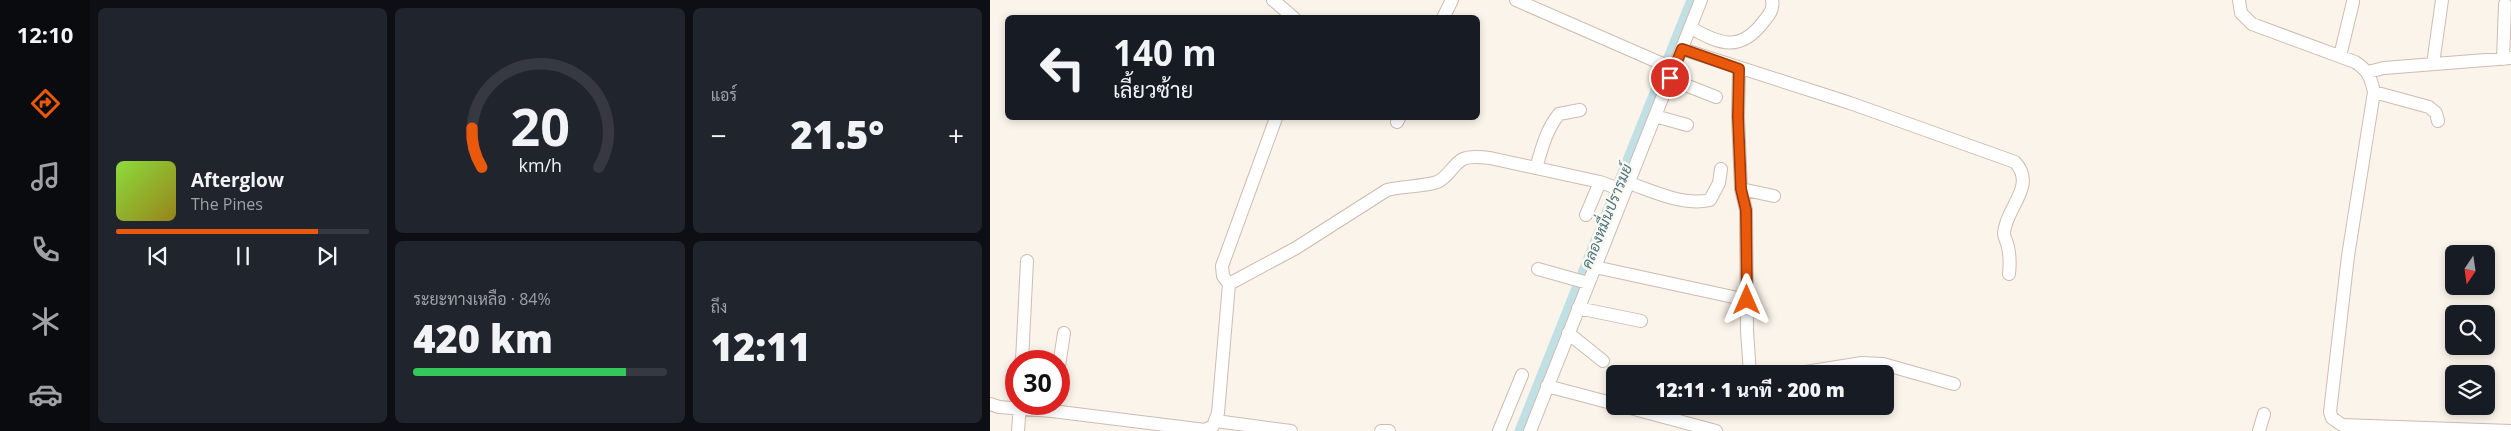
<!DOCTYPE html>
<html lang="th">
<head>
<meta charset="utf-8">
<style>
  :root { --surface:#171b24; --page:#20242c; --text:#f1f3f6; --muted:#9ea1a6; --line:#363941; --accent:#ea580c }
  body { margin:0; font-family:"Open Sans",Sarabun,sans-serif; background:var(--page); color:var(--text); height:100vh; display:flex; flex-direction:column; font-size:19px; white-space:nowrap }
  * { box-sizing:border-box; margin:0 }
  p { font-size:16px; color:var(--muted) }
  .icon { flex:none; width:28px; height:28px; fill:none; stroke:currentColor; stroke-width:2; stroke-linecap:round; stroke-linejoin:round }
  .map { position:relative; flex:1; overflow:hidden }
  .drawer { display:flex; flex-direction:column; gap:8px; padding:8px; background:#0d0f14; width:900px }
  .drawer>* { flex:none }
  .hud { position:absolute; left:15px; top:15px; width:475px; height:105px; border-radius:8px; box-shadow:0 2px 8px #0003; background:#171b24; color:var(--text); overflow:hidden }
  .needle { width:32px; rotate:193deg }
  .fabs { position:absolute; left:1455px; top:245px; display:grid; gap:10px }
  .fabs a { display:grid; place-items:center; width:50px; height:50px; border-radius:8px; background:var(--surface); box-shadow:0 2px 8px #0003; font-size:25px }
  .speed { position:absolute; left:15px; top:350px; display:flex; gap:10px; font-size:25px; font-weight:700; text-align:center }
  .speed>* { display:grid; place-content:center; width:65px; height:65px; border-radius:50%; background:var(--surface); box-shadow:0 2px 8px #0003; line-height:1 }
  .speed .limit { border:8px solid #d22; background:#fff; color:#111 }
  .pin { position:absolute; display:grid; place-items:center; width:42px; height:42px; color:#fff; margin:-21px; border:2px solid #fff; border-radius:50%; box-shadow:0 1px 5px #0007 }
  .me { position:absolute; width:55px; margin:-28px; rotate:0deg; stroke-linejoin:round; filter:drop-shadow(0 0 4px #0008) }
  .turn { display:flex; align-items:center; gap:18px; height:105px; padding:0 25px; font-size:22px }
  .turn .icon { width:65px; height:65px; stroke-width:2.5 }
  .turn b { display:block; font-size:35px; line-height:42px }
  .big { font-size:38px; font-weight:800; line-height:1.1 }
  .drawer .widget { flex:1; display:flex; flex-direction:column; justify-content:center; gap:8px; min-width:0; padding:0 18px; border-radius:8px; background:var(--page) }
  .drawer .dial { align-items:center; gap:0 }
  .dial svg { height:130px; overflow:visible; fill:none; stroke:var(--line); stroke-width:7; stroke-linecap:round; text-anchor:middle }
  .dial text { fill:var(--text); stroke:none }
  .song { display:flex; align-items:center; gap:15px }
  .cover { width:60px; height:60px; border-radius:8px; background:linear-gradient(135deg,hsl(90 70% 55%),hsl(50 70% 35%)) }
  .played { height:5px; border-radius:2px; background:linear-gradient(90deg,var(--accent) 80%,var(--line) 80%) }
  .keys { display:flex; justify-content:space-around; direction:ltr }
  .heat { display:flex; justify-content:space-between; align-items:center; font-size:28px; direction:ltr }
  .charge { height:8px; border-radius:4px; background:linear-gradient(90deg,#34c759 84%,var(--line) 0) }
  .drawer .tiles { flex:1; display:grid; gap:8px; grid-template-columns:repeat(3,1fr) }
  .widget:first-child { grid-row:span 2 }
  .trip { position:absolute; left:616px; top:365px; width:288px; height:50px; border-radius:8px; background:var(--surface); box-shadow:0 2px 8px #0003; font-weight:800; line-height:50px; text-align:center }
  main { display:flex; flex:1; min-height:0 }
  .dock { display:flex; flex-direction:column; width:90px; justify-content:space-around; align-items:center; background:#090b0e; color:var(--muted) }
  .dock .icon { width:35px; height:35px }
  .dock .current { color:var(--accent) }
  .dock b { font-size:22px; color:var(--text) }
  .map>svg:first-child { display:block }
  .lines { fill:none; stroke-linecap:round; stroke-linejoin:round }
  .canal { stroke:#c0e0e4; stroke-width:11 }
  .minor-casing { stroke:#cdbcb1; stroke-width:14 }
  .minor { stroke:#fff; stroke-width:12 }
  .route-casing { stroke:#983908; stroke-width:12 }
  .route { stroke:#ea580c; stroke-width:9 }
  .labels { text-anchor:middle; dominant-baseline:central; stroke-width:5; stroke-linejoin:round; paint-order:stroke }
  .water-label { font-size:15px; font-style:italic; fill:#47777f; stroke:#fef8f1 }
</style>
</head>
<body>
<main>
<nav class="dock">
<b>12:10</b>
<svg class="icon current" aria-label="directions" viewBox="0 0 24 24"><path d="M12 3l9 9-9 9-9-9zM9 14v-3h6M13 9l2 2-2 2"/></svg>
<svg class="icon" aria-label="music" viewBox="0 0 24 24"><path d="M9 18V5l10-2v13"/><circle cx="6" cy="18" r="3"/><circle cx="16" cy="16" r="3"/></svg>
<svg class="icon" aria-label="phone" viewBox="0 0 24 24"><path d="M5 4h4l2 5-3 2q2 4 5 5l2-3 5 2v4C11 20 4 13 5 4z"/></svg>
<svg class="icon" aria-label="climate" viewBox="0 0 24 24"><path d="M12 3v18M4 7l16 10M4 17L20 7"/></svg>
<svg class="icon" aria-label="car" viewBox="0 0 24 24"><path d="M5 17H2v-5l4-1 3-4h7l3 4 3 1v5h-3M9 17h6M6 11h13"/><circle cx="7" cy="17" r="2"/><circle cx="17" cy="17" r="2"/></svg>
</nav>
<section class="drawer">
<div class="tiles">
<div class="widget">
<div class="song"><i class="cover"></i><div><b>Afterglow</b><p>The Pines</p></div></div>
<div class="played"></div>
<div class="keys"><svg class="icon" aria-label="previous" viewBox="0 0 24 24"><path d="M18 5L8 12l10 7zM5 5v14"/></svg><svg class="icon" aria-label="pause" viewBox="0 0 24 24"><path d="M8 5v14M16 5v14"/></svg><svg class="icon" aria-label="next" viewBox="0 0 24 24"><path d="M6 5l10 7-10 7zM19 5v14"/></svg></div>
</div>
<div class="widget dial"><svg viewBox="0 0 100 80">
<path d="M14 69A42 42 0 1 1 86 69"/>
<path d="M14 69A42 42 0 0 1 8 45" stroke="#ea580c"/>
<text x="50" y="56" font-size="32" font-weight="700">20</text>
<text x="50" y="72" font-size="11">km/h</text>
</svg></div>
<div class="widget"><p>แอร์</p>
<div class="heat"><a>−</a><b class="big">21.5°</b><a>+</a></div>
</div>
<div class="widget"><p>ระยะทางเหลือ · 84%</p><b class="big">420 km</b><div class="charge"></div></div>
<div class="widget"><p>ถึง</p><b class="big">12:11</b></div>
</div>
</section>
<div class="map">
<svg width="1521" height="431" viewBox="0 0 1521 431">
  <rect width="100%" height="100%" fill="#fbf4ea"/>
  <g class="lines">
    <path class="canal" d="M530,431L702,0"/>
    <defs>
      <path id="minor" d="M283,0L304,18
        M526,0L684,69
        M1249,0L1251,13L1262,24L1365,62C1378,70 1381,78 1384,92L1358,256L1340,412L1342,418L1352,425L1521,431
        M453,18L462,0
        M701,28C731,45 751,52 774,21C779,15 784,9 782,0
        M692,49L860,103L1025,162C1047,186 1016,207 1014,233C1014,237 1017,242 1018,247C1020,256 1020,265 1019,274
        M1350,56L1363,2
        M1513,59L1515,4
        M1443,64L1452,0
        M749,69L748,117L751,189L756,210L757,331L760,374
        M1378,72L1394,68L1521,58
        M680,79L726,97
        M1384,92L1439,107L1446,113L1448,121
        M665,116L697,125
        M407,122L409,118
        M546,168C552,148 556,130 569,114L590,110
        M639,183C665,192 693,206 720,200L729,183L731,169
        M751,189L784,196
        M596,215L610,182
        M605,267L757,300
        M548,269L598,283
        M239,284L233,276L232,266L286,118
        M588,308L651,321
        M578,333L613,361
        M32,361L37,261
        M69,366L74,333
        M803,374L872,363L893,364L964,384
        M557,386L625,404
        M0,404L9,407L62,411L215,430L223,426L228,413L239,284L306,248L397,190C413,186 431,187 447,182C458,178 462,165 473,159C480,156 492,157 500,158L610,182L635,191
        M633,406L726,431
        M226,421L301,431
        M28,431L30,404
        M391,431H399
        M509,431L532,375
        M540,431L711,0
        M1269,431L1274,414"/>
    </defs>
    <use href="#minor" class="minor-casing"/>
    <use href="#minor" class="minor"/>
  </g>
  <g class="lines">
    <defs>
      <path id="route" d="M680,78L692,49L749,69L748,117L751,189L756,210L757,300"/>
    </defs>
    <use href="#route" class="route-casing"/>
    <use href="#route" class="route"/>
  </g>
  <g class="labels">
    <g class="water-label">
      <text transform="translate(616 216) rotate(-68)">คลองหมื่นปรารมย์</text>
    </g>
  </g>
</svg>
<div class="fabs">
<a><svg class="needle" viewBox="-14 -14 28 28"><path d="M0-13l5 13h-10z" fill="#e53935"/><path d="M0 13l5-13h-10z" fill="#9ea1a6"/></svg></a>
<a><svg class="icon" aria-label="search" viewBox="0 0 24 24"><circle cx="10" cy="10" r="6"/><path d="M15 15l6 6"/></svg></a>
<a><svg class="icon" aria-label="layers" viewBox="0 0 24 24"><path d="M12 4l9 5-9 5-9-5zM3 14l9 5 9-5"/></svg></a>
</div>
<div class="speed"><div class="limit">30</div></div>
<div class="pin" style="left:680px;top:78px;background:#d93025"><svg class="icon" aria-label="arrive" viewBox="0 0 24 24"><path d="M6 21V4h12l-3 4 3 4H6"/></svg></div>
<svg class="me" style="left:757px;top:300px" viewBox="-20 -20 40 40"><path d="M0-17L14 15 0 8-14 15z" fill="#ea580c" stroke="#fff" stroke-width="4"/></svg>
<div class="trip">12:11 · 1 นาที · 200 m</div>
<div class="hud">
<div class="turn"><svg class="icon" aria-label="left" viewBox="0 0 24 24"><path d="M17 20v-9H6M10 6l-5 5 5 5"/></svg><div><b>140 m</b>เลี้ยวซ้าย</div></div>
</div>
</div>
</main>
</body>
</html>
